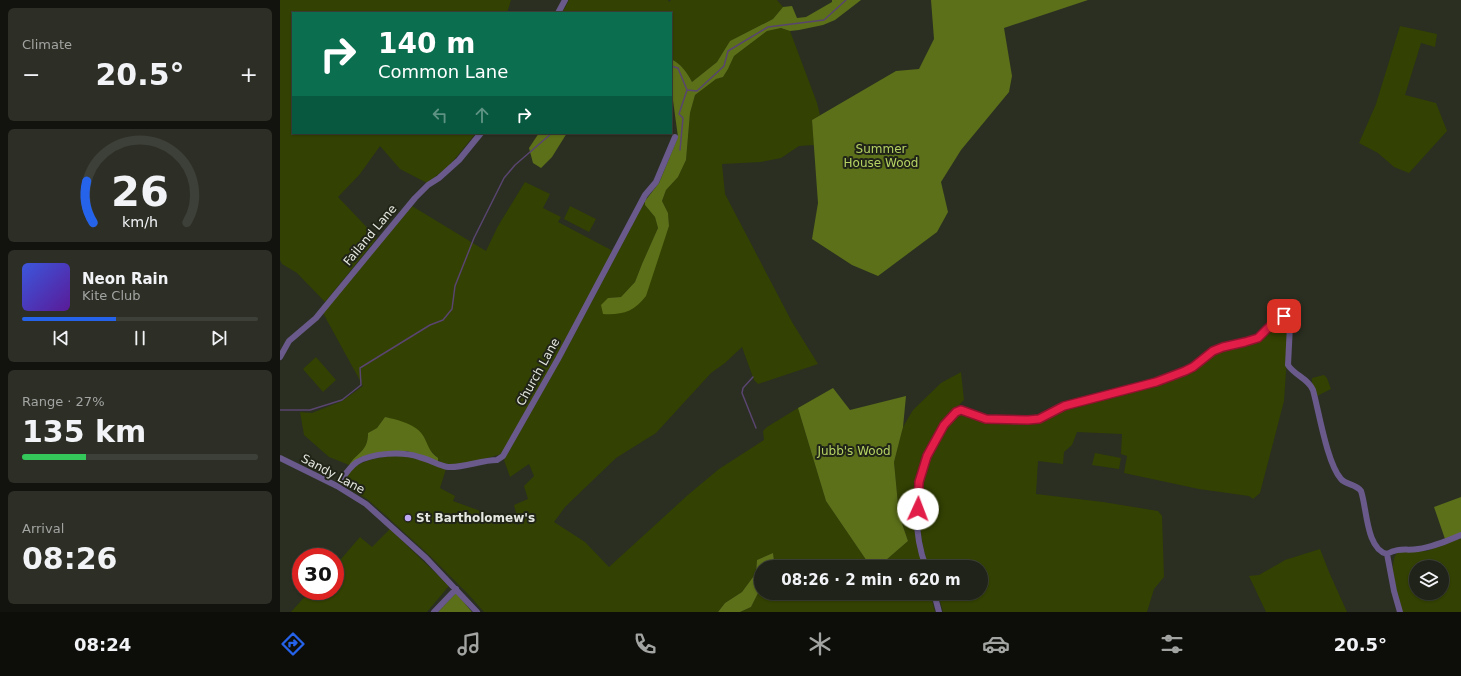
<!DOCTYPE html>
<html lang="en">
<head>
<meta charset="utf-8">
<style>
  :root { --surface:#202319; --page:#2d2f26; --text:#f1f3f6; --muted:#a2a4a2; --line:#3d4038; --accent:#2563eb }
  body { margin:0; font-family:"DejaVu Sans",sans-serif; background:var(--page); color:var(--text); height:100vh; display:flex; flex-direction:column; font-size:15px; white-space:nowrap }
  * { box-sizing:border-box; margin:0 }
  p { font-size:13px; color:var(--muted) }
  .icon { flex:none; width:22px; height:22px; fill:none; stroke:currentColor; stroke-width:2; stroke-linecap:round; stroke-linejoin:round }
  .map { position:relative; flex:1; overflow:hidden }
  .details { display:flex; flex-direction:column; gap:8px; padding:8px; background:#12130e; width:280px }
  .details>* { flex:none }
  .banner { position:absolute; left:12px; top:12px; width:380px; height:122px; border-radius:0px; box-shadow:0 1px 3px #0004,0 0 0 1px var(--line); background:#0b6e4f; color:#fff; overflow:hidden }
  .fabs { position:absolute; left:1129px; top:560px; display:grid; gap:8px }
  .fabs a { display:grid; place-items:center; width:40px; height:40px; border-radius:50%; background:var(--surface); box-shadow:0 1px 3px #0004,0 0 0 1px var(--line); font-size:20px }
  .speed { position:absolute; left:12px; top:548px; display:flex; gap:8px; font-size:20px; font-weight:700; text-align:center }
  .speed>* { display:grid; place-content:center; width:52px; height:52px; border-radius:50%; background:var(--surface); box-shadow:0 1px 3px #0004,0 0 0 1px var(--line); line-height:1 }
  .speed .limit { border:6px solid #d22; background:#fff; color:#111 }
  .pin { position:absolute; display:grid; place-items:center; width:34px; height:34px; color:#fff; margin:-17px; border-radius:8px; box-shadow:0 2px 6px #0006 }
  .me { position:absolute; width:44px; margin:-22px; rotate:2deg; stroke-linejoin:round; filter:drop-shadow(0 0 3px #0008) }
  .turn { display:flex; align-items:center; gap:14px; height:84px; padding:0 20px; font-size:18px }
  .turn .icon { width:52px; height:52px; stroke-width:2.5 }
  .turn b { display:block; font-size:28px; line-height:34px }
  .lanes { display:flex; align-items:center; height:38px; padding:0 20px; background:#0003; justify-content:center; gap:20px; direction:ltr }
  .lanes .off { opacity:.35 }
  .big { font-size:30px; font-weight:700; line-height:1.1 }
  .details .tile { flex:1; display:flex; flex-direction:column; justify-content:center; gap:6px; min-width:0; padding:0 14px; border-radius:6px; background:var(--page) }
  .details .dial { align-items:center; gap:0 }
  .dial svg { height:104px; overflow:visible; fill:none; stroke:var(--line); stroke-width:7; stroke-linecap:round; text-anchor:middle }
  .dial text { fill:var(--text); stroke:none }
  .song { display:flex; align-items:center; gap:12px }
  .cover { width:48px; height:48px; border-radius:6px; background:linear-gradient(135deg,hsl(230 70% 55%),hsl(270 70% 35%)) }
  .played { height:4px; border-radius:2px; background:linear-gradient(90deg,var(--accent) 40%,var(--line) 40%) }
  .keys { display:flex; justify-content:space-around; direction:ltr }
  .heat { display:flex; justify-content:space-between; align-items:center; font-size:22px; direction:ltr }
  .charge { height:6px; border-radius:3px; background:linear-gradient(90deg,#34c759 27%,var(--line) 0) }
  .trip { position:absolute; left:474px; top:560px; width:234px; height:40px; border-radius:20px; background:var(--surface); box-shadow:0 1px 3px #0004,0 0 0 1px var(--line); font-weight:700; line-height:40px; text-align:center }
  .menu { display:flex; height:64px; justify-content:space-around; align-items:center; background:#0d0e0a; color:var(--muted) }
  .menu .icon { width:28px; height:28px }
  .menu .active { color:var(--accent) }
  .menu b { font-size:18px; color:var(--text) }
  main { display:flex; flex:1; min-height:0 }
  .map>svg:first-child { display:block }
  .green { fill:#334102; fill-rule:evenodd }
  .forest { fill:#5c7019 }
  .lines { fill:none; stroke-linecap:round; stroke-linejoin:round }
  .stream { stroke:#594570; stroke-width:1.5 }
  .street { stroke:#695a8b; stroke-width:6 }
  .route-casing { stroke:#92132f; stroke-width:10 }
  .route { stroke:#e11d48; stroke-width:7 }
  .poi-dot { fill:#bfa9f4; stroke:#212518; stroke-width:1.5 }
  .labels { text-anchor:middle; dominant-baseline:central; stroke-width:4; stroke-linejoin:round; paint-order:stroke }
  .park-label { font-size:12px; fill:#b5d263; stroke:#212518 }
  .street-label { font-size:12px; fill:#e4e7df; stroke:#212518 }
  .poi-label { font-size:12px; font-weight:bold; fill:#e4e7df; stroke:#212518; text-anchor:start }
</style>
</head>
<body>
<main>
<section class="details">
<div class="tile"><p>Climate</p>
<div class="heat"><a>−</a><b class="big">20.5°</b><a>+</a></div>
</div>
<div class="tile dial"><svg viewBox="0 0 100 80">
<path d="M14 69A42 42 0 1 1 86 69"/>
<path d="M14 69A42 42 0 0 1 9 37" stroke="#2563eb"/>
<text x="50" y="56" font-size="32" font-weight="700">26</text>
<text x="50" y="72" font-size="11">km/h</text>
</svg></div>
<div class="tile">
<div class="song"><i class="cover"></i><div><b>Neon Rain</b><p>Kite Club</p></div></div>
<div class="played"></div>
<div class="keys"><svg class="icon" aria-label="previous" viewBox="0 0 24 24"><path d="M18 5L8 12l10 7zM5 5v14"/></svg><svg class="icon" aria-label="pause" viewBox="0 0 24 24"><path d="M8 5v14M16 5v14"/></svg><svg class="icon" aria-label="next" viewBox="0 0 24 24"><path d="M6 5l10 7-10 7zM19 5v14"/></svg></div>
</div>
<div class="tile"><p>Range · 27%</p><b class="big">135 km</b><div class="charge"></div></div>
<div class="tile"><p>Arrival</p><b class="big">08:26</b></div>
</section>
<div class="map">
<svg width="1181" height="612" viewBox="0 0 1181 612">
  <rect width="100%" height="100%" fill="#2a2f21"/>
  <path class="green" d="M0,0H231L227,13H13V133H196L169,166L147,183L120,169L100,146L80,174L58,197L97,238L45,302L17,273L2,264L0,260Z
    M289,0H388L389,2L391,0H497L503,7L493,19L450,41L437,62L412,82C407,72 401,64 391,59V13H282Z
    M1120,26L1157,34L1155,47L1141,43L1125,95L1156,103L1167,131L1129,173L1114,167L1098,153L1079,143L1096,104Z
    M501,28L510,31L537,103L540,115L532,120L534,145L519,146L501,158L481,162L442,164L445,194L512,322L538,364L478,384L474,380L462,347L445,363L431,373L376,433L336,458L285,507L274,522L305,542L329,567L409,494L439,469L484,440L483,431L487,427L518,408L546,501L591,567H491L494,561L493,553L477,560L476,573L462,592L445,603L438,612H204L188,594L150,556L104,514L87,499L62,485C65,480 68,473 72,469C82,459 117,453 131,456C143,460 155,465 166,469L160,488L175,496L173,501L239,525L234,505L248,499L244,486L254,476L249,464L230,477L224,460L284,354L365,201V205L375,217L378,228L362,264L355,282L341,297L328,298L323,314L372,273L389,226L388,213L382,201L386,190L398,177L406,160L410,113L415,95L436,79L443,77L448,69L454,56L487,31Z
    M245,182L270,194L263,208L281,217L278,222L333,251L282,348L222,454C202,459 178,468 158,462V458L148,448L144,437L119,421L105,417L97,428L88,433C88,452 77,452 69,465L49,457L24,435L20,412L32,413L62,401L83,386L43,313L132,206L206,251L218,226Z
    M290,206L316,219L309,232L284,219Z
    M1002,319L1005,320L1007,324L1008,342L1004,401L980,493L973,499L969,496L919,489L844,473L847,456L841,454L842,434L797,432L792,445L784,452L783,464L758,461L756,494L823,502L878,511L882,516L884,577L874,589L867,612H663L658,593H701V567H649C638,539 636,490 647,462C651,453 656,445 660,437C665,428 671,416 682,412L703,421L758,422L791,405L823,398L913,369L923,364L935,353L946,348L968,344Z
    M36,357L56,380L43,392L23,369Z
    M681,372L684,400C660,423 641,452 636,486C634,494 635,502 635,510C635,532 636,547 643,567H598L628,541L619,515L614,462L623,427L633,410L661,383Z
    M1044,375L1047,378L1051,389L1037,396L1032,383V378Z
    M815,453L841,458L839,469L812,465Z
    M110,529L169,586L147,612H11L30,591H55V566L80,537L92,547Z
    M1181,538V612H1122C1119,597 1106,563 1118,552L1147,551ZM1136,567H1162V593H1136Z
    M1040,549L1049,572L1067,612H986L969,576L979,575L1005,560Z
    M481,587V593H650L655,612H460L471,607Z"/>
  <path class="forest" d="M552,0H581L555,20L543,25L519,30L510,31L501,28L487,31L454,56L448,69L443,77L436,79L415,95L410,113L406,160L398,177L386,190L382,201L388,213L389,226L366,296C354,312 342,315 323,314L321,305L328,298L341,297L355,282L362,264L378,228L375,217L365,205V201L379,183L398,137L391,86V59C401,64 407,72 412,82L437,62L450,41L493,19L503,7L512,6L517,18L526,17L552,2Z
    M651,0H808L724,28L732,76L729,92L681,150L661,182L668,212L657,232L598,276L572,265L532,239L538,203L532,120L616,71L639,69L654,39Z
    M259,133H287L272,157L261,168L253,163L249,148Z
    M553,388L570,410L626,396L623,427L614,462L619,515L628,541L598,567H591L546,501L518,408Z
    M105,417C118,420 137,424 144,437C149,447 149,451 158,458V462L127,451H110L76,461L69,465C77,452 88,452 88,433L97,428Z
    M1181,497V533L1165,539L1154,507Z
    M493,553L494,561L491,567H481V587L471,607L460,612H438L445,603L462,592L476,573L477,560Z
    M176,593L192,612H158Z"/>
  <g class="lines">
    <path class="stream" d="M391,66L398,68L407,90L417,91L444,66L448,51L488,27L544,20L566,0
      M400,150L403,118L399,114L407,90
      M473,377L463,388L462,393L476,428
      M0,410H30L62,400L81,385L80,368L150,325L163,320L172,309L175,286L194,238L224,178L235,165L272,133"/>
    <path class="street" d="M278,13L285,0
      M0,357L9,341L36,318L135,198L148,185L159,178L179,160L201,133
      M0,458L57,486L86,504L146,558L197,612
      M57,486C63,478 68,468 77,462C92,453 122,451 139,457C149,459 159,466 168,467C184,468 201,460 217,460L223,456L278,359L365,195L376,182L395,137
      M1107,554C1119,547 1126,551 1138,549C1153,547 1167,541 1181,535
      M1107,554L1114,591L1120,612
      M646,567C630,525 635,471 659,433C663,426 668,417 676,412C683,407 696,416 704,418C717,422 745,422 758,419C768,416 776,409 785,406C796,401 808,399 820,396C849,389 879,383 906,370C919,364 928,352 942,347C954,343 968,344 979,337C988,331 994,319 1005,316L1009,321L1010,325L1008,365C1015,376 1028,378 1033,390C1039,412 1047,463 1061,479C1066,485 1076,484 1081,491C1087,508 1086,549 1107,554
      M654,593L659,612
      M154,612L176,589"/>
  </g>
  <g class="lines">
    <defs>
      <path id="route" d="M638,509L639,482L647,456L664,425L676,412L681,410L706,419L748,420L759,419L784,406L876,382L905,371L913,367L933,351L943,347L965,342L978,338L997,319L1004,316"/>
    </defs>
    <use href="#route" class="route-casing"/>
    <use href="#route" class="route"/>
  </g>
  <circle class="poi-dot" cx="128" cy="518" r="4"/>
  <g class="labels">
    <g class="park-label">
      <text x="601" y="149">Summer<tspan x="601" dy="14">House Wood</tspan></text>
      <text x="574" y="451">Jubb's Wood</text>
    </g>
    <g class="street-label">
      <text transform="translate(90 235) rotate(-50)">Failand Lane</text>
      <text transform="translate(258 372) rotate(-61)">Church Lane</text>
      <text transform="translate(53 474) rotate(28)">Sandy Lane</text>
    </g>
    <g class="poi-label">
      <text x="136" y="518">St Bartholomew's</text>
    </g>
  </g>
</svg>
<div class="fabs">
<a><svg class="icon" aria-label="layers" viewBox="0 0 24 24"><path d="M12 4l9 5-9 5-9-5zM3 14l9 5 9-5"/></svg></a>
</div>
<div class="speed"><div class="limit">30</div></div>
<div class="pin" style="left:1004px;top:316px;background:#d93025"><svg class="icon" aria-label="arrive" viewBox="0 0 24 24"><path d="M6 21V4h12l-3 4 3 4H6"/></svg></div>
<svg class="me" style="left:638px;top:509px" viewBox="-20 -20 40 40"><circle r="19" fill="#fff"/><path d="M0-13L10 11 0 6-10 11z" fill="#e11d48"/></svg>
<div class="trip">08:26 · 2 min · 620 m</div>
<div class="banner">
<div class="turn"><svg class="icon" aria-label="right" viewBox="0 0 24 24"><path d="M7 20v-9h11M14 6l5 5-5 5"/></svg><div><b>140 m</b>Common Lane</div></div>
<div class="lanes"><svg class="icon off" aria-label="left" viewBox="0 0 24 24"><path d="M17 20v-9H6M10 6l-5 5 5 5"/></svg><svg class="icon off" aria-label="ahead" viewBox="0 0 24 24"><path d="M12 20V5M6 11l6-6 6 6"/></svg><svg class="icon" aria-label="right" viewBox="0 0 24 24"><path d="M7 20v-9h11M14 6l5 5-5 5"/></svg></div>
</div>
</div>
</main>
<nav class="menu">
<b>08:24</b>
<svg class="icon active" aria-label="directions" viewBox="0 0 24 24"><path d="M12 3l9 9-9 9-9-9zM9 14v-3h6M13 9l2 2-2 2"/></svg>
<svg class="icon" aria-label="music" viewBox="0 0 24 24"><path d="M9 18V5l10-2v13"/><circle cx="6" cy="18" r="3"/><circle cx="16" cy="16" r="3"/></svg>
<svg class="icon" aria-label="phone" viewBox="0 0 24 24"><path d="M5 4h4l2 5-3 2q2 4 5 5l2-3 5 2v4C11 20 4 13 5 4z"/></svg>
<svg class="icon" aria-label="climate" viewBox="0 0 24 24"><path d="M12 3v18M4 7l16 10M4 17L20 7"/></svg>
<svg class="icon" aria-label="car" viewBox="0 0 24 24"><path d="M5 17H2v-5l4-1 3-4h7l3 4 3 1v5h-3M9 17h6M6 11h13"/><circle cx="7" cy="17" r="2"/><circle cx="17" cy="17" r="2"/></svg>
<svg class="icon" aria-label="filters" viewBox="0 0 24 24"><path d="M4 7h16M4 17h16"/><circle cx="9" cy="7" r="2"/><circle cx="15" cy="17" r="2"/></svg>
<b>20.5°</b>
</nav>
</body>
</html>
